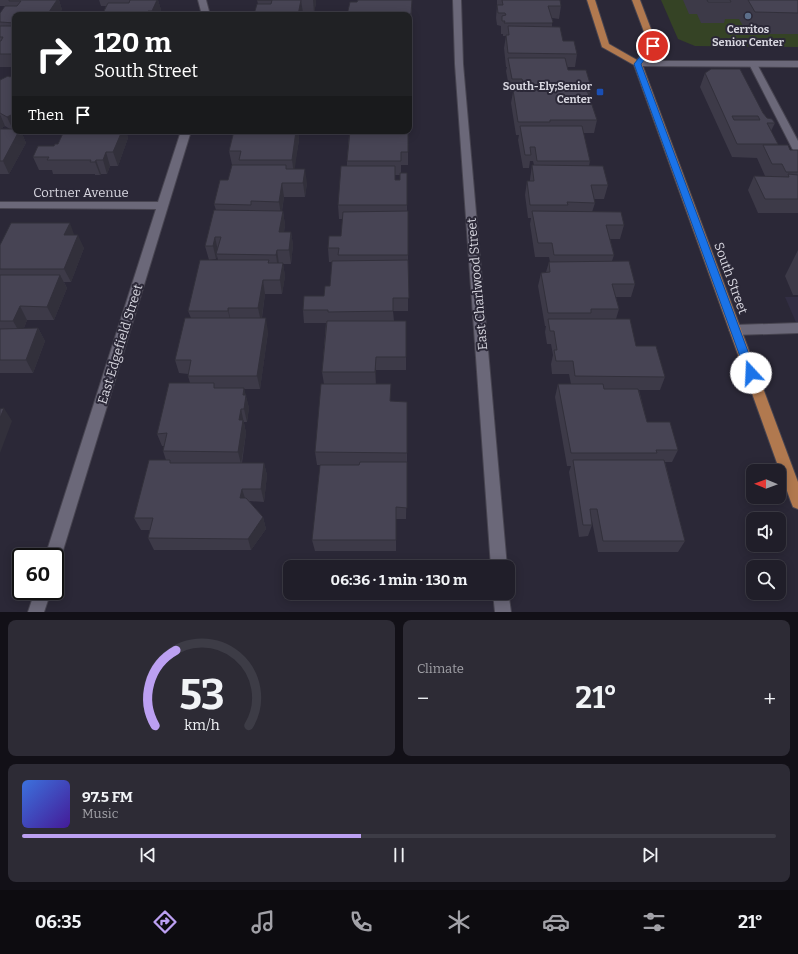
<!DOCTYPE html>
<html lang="en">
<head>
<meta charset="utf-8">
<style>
  :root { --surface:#201e29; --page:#2d2b35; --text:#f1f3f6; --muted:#a2a2a8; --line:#3d3c46; --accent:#bca0f2 }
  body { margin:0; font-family:Bitter,serif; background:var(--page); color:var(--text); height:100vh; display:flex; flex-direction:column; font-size:15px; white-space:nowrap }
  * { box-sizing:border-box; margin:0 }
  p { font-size:13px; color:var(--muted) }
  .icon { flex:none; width:22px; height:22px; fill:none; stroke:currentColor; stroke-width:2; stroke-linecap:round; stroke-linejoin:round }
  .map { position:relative; height:612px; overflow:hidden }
  .drawer { display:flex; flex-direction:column; gap:8px; padding:8px; background:#121017; flex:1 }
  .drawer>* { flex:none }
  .hud { position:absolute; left:12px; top:12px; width:400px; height:122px; border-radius:8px; box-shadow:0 2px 10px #0003,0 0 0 1px var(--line); background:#202124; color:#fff; overflow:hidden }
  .needle { width:26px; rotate:271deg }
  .tools { position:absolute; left:746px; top:464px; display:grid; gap:8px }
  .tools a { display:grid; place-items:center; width:40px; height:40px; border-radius:8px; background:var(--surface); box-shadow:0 2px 10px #0003,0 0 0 1px var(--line); font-size:20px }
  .speed { position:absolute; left:12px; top:548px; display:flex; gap:8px; font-size:20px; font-weight:700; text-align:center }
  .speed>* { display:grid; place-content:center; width:52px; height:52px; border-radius:50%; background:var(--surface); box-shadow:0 2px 10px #0003,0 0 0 1px var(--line); line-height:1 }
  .speed .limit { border:2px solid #111; border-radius:6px; background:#fff; color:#111 }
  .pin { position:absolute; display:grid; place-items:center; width:34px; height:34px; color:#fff; margin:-17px; border:2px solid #fff; border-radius:50%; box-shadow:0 1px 4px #0007 }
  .me { position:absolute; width:44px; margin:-22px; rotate:340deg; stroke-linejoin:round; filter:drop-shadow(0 0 3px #0008) }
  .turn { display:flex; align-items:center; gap:14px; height:84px; padding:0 16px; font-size:18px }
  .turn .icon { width:52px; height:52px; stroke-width:2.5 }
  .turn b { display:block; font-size:28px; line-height:34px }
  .then { display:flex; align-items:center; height:38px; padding:0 16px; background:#0003; gap:8px; font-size:15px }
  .big { font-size:30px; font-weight:700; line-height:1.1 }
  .drawer .tile { flex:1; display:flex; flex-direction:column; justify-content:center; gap:6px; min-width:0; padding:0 14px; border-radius:8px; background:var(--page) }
  .drawer .dial { align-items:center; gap:0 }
  .dial svg { height:104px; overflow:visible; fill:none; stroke:var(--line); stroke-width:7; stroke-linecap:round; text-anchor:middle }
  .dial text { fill:var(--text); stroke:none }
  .song { display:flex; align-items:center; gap:12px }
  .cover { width:48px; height:48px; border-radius:6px; background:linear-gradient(135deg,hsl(220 70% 55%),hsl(260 70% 35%)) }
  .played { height:4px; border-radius:2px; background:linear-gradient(90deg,var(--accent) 45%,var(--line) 45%) }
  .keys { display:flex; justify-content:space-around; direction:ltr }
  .heat { display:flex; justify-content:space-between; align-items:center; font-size:22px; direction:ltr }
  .drawer .tiles { flex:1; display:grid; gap:8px; grid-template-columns:1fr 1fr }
  .tile:last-child { grid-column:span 2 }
  .trip { position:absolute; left:283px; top:560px; width:232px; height:40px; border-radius:8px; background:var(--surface); box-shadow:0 2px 10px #0003,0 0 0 1px var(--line); font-weight:700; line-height:40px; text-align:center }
  .tabs { display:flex; height:64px; justify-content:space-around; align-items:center; background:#0d0c10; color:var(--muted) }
  .tabs .icon { width:28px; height:28px }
  .tabs .current { color:var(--accent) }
  .tabs b { font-size:18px; color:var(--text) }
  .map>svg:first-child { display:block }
  .built { fill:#322e43 }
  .green { fill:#354325 }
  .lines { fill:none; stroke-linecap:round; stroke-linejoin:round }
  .lane-casing { stroke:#474450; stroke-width:2 }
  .street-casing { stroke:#474450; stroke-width:2 }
  .primary-casing { stroke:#474450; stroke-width:2 }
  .lane { fill:#6b6879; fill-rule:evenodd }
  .street { fill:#6b6879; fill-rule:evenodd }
  .primary { fill:#b1794f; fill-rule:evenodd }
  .wall { fill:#3d3a48; fill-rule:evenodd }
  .shaded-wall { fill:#32303b }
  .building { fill:#474454; stroke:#32303b; fill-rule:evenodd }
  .route { fill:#1a73e8; stroke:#114b97 }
  .service-dot { fill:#5c6f8a; stroke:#2b2837; stroke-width:1.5 }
  .transit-dot { fill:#1a4fb4; stroke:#2b2837; stroke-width:1.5 }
  .labels { text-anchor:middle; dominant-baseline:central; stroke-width:4; stroke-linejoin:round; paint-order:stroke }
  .far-poi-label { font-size:11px; font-weight:bold; fill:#d8d7e0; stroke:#2b2837 }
  .street-label { font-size:13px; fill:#d8d7e0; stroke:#2b2837 }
</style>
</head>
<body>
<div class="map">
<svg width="798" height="612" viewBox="0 0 798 612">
  <rect width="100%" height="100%" fill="#2b2837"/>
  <path class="built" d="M785,297H798V327Z"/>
  <path class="green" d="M661,0H798V47L695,46L678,39Z"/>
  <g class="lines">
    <defs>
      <path id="lane" d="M753,61L757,64L798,141V153L793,150L749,64Z
        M798,323V333L735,335L731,333L729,330L731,327L735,325Z"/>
      <path id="street" d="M198,0H206L210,15H202Z
        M453,0H461L463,64L507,567H491L455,64Z
        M638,61H798V67L635,66L634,64L635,62Z
        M181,131H191L61,557L58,562L55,564V557H45L156,209L0,208V202H158Z
        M35,591H51L44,612H28Z
        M508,591L511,612H495L493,593H508Z"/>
      <path id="primary" d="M587,0H595L609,44L637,60L649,45L632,0H640L657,45L642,64L798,482V509L793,507L791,502L634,65L602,47Z"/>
    </defs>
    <use href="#lane" class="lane-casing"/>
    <use href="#street" class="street-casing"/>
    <use href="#primary" class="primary-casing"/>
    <use href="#lane" class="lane"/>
    <use href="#street" class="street"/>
    <use href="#primary" class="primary"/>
  </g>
  <path class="wall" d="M0,0H59L62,10L15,15V67H0V13L11,6H0Z
    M99,0H158L161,10L159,15H102L106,6H101Z
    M257,0H316V3L314,13H303L302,15H254V14L258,4Z
    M497,0H560L561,6L559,19L552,18V27L563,41L577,54L575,67H568V70L591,87L589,96L597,120L594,133H583L590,161L589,166L608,185L604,199H594L595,203L592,212L624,225L620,239H610L614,255L612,261L635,284L631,297H616L619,309L616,319L636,346L665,377L660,390H639L647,422L678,450L672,462H665L685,541L678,552H598L592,521V525L588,536L579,537L569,472L571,466H567L555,397L558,384H571L569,374H552L551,364L553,355L551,344H547L545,332L546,326H545L538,286L541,273L546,272L549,262H550L549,257H535L530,224L531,218H528L525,195L527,181H530V179L532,165H534L533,161H530L529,168H523L518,140L519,135H516L511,103L513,92H510L506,71L507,67H506L504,48L506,36H503V34H501V26L497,25L496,18L497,6Z
    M683,0H798V34H748L739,19H725L724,23H701L697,14H689Z
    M350,2L412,7L411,27H409V15H347Z
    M705,73L763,113L767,118L775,123L771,131L778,144V145L790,150H798V213H758L748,190L754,176H765L757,158L732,157L700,87Z
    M0,80L15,131H21L26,143L9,174H0ZM5,126L10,129H0Z
    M64,131H126L128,138L118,166H110L107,174H101L100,175H95V174H53L52,170H39L33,157L58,144Z
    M234,131H298L299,140L294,169L307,183L305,197H284L282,211H283L285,225L284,232H291L293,245L291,264H283L285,276L282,294H265L262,318L268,332L260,389H244L249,408L247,422H244V423L246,433L242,463H264L267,475L264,502L249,501L263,517L266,529L251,550H154L148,538L150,530H141L134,518L166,460L163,451L164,446H162L157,434L190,383L188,376V374L179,373L175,360L191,318L188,311L218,260L217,256L216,259L209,260L205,246L216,210L214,204L228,180L240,165H232L229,151Z
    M346,131H408V165H401V173H407V211L408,255V311H393L394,321H406V370H376V384L391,401L407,453V466L406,519H396V551H315L312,540L345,465H317L315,452L324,384L322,372L326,323H304L303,310L324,296L330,286L332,262H329L328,248L341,236L343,219H339L338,205L347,166V161L349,135H346ZM395,175H400V180H395Z
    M75,235L84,248L71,282H64L67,288L54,320H27L24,328H38L45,341L33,373H0V245Z
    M798,250V295H793L785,276Z"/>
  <path class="shaded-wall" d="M56,0H59L62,10L59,15H47Z
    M157,0H158L161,10L159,15H153L152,11Z
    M301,0L303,13L302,15H298Z
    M313,0H316V3L314,13Z
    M412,0V7L411,27V14Z
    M15,113V129L13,130L7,117Z
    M0,114L5,126L0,129Z
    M19,131H21L26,143L9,174L3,161Z
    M122,131H126L128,138L118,166L113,152Z
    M296,131H298L299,140L294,174L292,160Z
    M106,152L110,166L107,174L103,160Z
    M96,160L101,174L100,175L95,162Z
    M305,169L307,183L305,197L303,183Z
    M282,183L284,197L281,215L279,202Z
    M283,211L285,225L282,245L279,232Z
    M70,223L75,237L64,235Z
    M291,232L293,245L291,264L289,250Z
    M78,235L84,248L71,282L64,269Z
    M215,237L218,251L216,254L217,256L216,259L213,246Z
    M277,250L279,264L278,269L276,255Z
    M283,263L285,276L282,294L280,280Z
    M60,275L67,288L54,320L47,307Z
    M263,280L265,294L261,322L258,308Z
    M20,306L27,320L21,335L13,321Z
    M228,308L231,322V324L228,311Z
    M266,318L268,332L260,389L257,376Z
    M38,328L45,341L33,373L26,360Z
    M376,357V386L375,372Z
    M244,388L249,408L247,422L244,409L243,395Z
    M4,408L12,421L0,453V418Z
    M241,409L246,433L241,464L238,452L239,420Z
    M264,463L267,475L264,502L261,489Z
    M242,489L246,501L240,498Z
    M263,517L266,529L251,550L248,539Z"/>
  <path class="building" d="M9,0H57L47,15H15V23L0,22V13L5,6H17L21,1H9Z
    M130,0H157L152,11H148L147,15H102L108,3H129Z
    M257,0H301L298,15L254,14L257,4H271L272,0Z
    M358,0H412L411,14H399V15H347L350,2H357Z
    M502,0H560L561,6H548L553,22L552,23H504L505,21H502V16L506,15L505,13H498L497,5H503Z
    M707,0H730L731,2H708Z
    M748,0H798V13L755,12Z
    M0,26H15V54H0V41H1L3,37H0Z
    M508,26L560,27L563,41H574L577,54L508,53L506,35H509Z
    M508,58H565L568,70H586L591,87L524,86L522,79H512Z
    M711,69H740L763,113L767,118L772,119L775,123H767L778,144H737L705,73ZM732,116H758L760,120H734Z
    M15,74V113L7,117L0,113V80L8,76L10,77Z
    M513,90H587L597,120H550V122H518Z
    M520,126H582L590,161H537L535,147H530L531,155H525Z
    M0,129H15V131H19L3,161H0Z
    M64,131H122L113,152H106L103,160H96L95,162H90L91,160H47L49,157H33L38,146H54L55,144H58Z
    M234,131H296L292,160H239L241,151H229Z
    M350,131H408V152H401V161H347Z
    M763,145H788L790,150H798V172H786L782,164H772Z
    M232,165H286V169H305L303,183H282L279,202L251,201V205L214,204L220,180H228Z
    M532,165L603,166L608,185H591L595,203L567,202L568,205H530L527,181H534Z
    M341,166H395V180H400V173H407V205H338Z
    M788,174L798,175V199H765L754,176L789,177Z
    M214,210L283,211L279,232H291L289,250H277L276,255L216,254L221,237H215L213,246H205Z
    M408,211V255H338L339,248H328L329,236H341L343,212Z
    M532,211L621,212L624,225H606L614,255H554L552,243H538Z
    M11,223H70L64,235H78L64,269H0V245Z
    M200,260H269L268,263H283L280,280H263L258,308H228V311H188Z
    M408,260L409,298H393V311L328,312V310H303L304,296H324L325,286H330L332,261Z
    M629,261L635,284H612L619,309H591V313H548L541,273L550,272L549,262Z
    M0,275H60L47,307L20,306L13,321H0Z
    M185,318H266L257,376H188L191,360H175Z
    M548,319H630L636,346H656L665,377L575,376L573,361H556L554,350H557L554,331H550Z
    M327,321H406V357H376L375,372H322Z
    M38,328L26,360H0V329Z
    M169,383H214V388H244L243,395H246L244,409H241L239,420H243L238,452L163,451L167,433L157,434Z
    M321,384H391L390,401L407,402V453L315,452Z
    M558,384H603L604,389H638L647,422H670L678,450H656L657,453H571Z
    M4,408L0,418V409Z
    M149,460H170V463H264L261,489H242L240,498H246L263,517L248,539L148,538L153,518H134Z
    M573,460H664L685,541H603L597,509H590L592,525H583Z
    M360,462H407V508L396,507V540H312L320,465H359Z"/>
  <path class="route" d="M650,44L656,46L641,64L756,373L754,375H747L746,373L634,64Z"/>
  <circle class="service-dot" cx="748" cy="16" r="4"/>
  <rect class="transit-dot" x="596" y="88" width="8" height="8" rx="2"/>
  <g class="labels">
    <g class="far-poi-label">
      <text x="748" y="29">Cerritos<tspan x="748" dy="13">Senior Center</tspan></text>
      <text x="592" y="86" text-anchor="end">South-Ely;Senior<tspan x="592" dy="13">Center</tspan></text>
    </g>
    <g class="street-label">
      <text x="81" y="192">Cortner Avenue</text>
      <text transform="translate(731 278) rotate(70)">South Street</text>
      <text transform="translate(477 284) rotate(-95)">East Charlwood Street</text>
      <text transform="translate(120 344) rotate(-73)">East Edgefield Street</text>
    </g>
  </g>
</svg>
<div class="tools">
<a><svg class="needle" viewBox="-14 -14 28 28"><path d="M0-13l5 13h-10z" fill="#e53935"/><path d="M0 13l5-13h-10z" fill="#a2a2a8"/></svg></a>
<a><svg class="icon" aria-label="sound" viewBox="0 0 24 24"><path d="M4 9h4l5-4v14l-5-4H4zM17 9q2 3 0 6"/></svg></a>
<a><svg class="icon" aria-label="search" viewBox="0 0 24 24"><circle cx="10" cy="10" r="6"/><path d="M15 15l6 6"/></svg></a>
</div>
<div class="speed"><div class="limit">60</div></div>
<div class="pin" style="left:653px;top:46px;background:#d93025"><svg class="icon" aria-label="arrive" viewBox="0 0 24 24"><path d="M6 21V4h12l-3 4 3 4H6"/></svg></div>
<svg class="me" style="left:751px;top:373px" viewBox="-20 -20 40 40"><circle r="19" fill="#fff"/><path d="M0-13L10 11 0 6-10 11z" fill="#1a73e8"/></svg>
<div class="trip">06:36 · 1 min · 130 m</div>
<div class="hud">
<div class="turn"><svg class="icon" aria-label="right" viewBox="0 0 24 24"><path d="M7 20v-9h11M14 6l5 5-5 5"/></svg><div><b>120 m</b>South Street</div></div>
<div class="then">Then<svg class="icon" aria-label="arrive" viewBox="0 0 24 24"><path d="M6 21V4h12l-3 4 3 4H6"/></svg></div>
</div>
</div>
<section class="drawer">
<div class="tiles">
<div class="tile dial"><svg viewBox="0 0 100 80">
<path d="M14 69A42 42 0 1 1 86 69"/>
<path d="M14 69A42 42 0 0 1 30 11" stroke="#bca0f2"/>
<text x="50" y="56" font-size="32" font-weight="700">53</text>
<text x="50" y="72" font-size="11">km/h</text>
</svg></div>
<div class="tile"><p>Climate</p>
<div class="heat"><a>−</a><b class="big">21°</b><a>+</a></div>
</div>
<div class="tile">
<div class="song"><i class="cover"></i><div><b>97.5 FM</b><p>Music</p></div></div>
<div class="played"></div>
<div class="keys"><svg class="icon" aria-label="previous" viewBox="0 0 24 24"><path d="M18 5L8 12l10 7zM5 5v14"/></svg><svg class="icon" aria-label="pause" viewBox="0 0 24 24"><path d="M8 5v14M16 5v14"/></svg><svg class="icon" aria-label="next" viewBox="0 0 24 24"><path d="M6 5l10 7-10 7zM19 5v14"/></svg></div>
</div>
</div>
</section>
<nav class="tabs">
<b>06:35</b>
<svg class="icon current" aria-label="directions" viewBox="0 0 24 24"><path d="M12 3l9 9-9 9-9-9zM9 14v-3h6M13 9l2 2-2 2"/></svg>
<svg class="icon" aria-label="music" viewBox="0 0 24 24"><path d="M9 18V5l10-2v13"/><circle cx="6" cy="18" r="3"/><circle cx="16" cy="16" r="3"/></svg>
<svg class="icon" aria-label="phone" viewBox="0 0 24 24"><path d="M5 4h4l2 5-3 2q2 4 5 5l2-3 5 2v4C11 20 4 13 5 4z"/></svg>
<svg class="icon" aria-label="climate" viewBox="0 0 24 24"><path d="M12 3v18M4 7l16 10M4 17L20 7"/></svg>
<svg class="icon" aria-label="car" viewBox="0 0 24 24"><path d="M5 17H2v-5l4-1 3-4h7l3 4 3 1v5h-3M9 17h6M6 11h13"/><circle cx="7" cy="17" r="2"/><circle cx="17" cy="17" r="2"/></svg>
<svg class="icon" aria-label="filters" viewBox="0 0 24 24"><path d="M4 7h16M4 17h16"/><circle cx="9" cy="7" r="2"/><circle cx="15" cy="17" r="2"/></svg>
<b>21°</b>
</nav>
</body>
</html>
